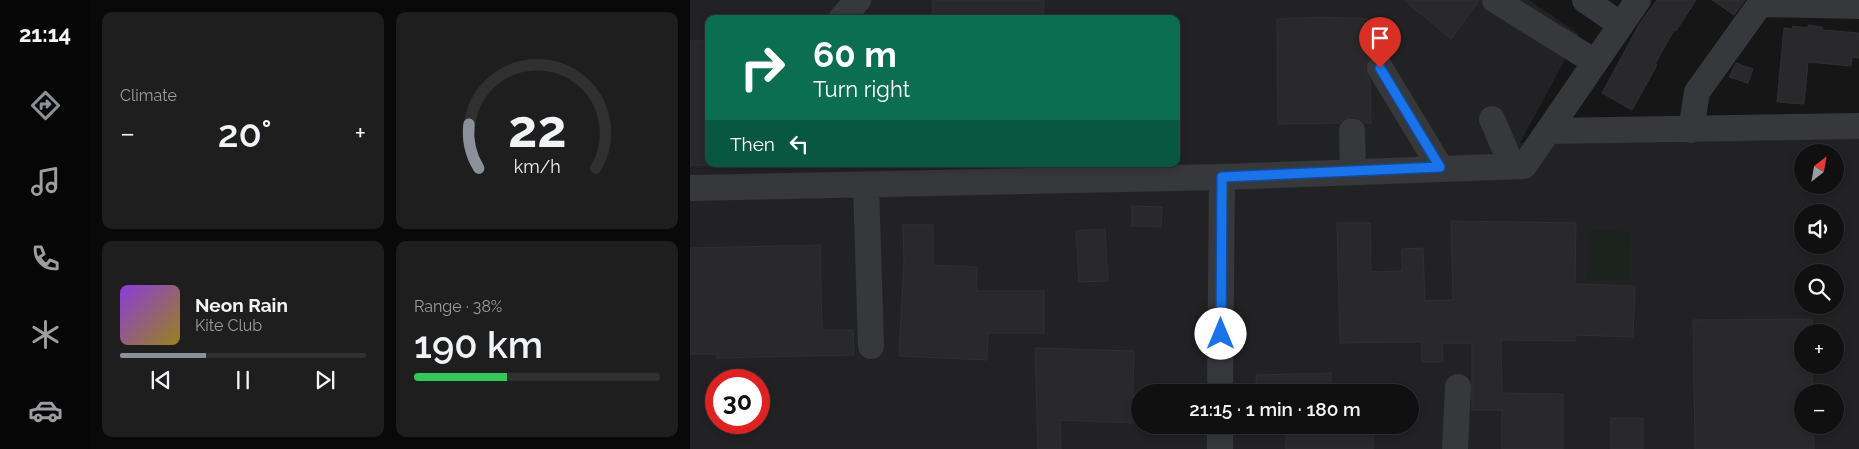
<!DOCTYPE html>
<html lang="en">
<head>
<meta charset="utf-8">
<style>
  :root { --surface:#101011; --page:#1e1e1f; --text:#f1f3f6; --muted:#9c9d9f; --line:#303031; --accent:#8c9099 }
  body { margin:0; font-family:Raleway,sans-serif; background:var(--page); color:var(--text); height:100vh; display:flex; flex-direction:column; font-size:19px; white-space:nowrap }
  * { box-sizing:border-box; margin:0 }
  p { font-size:16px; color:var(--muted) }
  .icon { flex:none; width:28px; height:28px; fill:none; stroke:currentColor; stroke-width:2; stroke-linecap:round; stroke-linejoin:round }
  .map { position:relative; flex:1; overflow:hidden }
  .side { display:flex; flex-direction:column; gap:12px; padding:12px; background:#090909; width:600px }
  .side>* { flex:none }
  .top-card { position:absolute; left:15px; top:15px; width:475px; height:152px; border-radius:10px; box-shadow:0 2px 8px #0003,0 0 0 1px var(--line); background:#0b6e4f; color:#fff; overflow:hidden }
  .needle { width:32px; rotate:31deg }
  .tools { position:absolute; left:1104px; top:144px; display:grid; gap:10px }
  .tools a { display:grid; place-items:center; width:50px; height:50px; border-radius:50%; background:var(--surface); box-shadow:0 2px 8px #0003,0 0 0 1px var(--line); font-size:25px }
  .speed { position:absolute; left:15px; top:369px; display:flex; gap:10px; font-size:25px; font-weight:700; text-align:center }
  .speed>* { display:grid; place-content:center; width:65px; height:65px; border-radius:50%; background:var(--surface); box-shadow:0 2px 8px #0003,0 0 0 1px var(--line); line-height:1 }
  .speed .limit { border:8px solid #d22; background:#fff; color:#111 }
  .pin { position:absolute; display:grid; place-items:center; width:42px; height:42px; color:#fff; margin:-51px -21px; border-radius:50% 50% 50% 0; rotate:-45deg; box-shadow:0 0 5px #0007 }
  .pin .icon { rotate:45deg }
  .me { position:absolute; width:55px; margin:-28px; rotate:0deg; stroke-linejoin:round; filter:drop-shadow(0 0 4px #0008) }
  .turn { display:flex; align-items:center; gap:18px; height:105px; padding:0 25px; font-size:22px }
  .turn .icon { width:65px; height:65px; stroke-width:2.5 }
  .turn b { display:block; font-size:35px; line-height:42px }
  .then { display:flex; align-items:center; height:48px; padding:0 25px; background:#0003; gap:10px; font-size:19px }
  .big { font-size:38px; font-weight:600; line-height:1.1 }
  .side .widget { flex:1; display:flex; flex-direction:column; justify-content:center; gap:8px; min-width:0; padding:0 18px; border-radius:10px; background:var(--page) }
  .side .dial { align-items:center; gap:0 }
  .dial svg { height:130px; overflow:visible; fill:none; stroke:var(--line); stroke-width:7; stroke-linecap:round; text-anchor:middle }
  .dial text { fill:var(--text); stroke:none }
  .song { display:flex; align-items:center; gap:15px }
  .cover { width:60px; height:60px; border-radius:8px; background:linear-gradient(135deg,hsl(270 70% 55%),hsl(50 70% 35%)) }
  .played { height:5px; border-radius:2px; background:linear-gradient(90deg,var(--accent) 35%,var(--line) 35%) }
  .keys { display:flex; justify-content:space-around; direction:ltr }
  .heat { display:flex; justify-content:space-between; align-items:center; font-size:28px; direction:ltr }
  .charge { height:8px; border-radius:4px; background:linear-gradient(90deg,#34c759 38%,var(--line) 0) }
  .side .tiles { flex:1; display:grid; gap:12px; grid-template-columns:repeat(2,1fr) }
  .trip { position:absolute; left:441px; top:384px; width:288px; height:50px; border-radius:25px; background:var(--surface); box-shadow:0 2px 8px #0003,0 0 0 1px var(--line); font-weight:600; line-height:50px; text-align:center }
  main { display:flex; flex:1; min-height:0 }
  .menu { display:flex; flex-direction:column; width:90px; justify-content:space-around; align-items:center; background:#060607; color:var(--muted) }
  .menu .icon { width:35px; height:35px }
  .menu .selected { color:var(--accent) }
  .menu b { font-size:22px; color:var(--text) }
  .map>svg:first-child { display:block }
  .built { fill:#222224; fill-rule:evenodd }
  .green { fill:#1c221d }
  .building { fill:#29292b; stroke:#303033 }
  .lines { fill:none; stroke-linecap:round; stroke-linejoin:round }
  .minor { stroke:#37383c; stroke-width:26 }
  .route-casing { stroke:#114b97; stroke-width:12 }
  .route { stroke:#1a73e8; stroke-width:9 }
</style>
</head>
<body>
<main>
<nav class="menu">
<b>21:14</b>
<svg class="icon selected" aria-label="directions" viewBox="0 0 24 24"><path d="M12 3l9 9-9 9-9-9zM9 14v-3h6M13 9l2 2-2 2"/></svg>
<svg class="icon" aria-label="music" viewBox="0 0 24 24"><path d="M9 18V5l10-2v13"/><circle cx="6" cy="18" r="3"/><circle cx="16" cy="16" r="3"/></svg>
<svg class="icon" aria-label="phone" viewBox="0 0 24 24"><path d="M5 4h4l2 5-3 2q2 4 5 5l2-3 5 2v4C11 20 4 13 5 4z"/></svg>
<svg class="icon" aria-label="climate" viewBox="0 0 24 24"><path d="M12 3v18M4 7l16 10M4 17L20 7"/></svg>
<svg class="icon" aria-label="car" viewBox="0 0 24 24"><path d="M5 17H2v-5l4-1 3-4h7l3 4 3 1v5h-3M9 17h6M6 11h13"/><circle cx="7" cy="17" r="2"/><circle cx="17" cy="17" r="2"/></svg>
</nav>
<section class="side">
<div class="tiles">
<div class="widget"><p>Climate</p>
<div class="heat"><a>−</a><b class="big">20°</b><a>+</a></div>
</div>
<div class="widget dial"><svg viewBox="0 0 100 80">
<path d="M14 69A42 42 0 1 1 86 69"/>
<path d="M14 69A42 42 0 0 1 8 42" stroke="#8c9099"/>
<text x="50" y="56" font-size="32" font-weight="700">22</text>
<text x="50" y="72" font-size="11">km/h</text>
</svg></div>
<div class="widget">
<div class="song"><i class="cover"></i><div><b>Neon Rain</b><p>Kite Club</p></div></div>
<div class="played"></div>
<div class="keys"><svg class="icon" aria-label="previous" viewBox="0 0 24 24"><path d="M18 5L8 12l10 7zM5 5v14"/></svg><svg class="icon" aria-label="pause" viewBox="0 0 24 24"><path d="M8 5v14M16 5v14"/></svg><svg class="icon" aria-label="next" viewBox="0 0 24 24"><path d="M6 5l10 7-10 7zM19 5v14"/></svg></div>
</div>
<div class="widget"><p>Range · 38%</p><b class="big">190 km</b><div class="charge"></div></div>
</div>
</section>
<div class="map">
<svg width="1169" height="449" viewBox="0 0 1169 449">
  <rect width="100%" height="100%" fill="#161617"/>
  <path class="built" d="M0,0H839L889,34L830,143L1169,133V449H0ZM19,19H486V164H19ZM1112,152H1145V185H1112ZM1112,212H1145V245H1112ZM1112,272H1145V305H1112ZM1112,332H1145V365H1112ZM26,380H69V422H26ZM450,392H720V425H450ZM1112,392H1145V425H1112Z"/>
  <path class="green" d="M899,230L940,231L939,280L897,279Z"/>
  <path class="building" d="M243,0H354L353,19L242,16Z
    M714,0H789L761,39Z
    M967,0H1006L986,31L984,30L965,64L967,65L942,110L912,93L950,23Z
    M1022,0H1055L1044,15Z
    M631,17L678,19L679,58L675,69L680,80L681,123H675L670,118L662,116L655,118L649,123L588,124L587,19Z
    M1118,25L1132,27V30L1169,33V58L1162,57L1161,66L1118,62L1114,104L1087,102L1094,28L1102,29L1103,26L1118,28Z
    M0,41H19V165H0Z
    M1046,63L1063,69L1058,83L1039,77Z
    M442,206L472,207L471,227L442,226Z
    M761,221L886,223L885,284L945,286L943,337L885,335V341L811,340L812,393L873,394V449H812V410H782V343H752L753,362H732V342L650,343L647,223H680L681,272L712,271V249L733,248L735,301L763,300Z
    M213,225H243V265L287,267L286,291H354V333H298L297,360L209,356L214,263Z
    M415,229L418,281L389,282L386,231Z
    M130,245L132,330H163L164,355L27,358V354H0V248Z
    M1122,319V332H1112V365H1122L1123,392H1112V425H1123L1124,449H1005L1003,320Z
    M345,348L444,351L442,423L370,420L371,449H348Z
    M641,373V392H567L566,375Z
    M921,418H953V449H921Z
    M596,425H683V449H596Z"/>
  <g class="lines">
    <path class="minor" d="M805,0L905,62
      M895,0L931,25
      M1070,4L1169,6
      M151,19L168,0
      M690,68L750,167
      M802,119L822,166
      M1001,130L1007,92L1073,0
      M662,131L663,172
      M858,131L1169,126
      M176,185L181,346
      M0,188L532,177L834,166L948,0
      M530,392L532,177
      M530,449V425
      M765,449L768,387"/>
  </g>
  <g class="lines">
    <defs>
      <path id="route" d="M531,334L532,177L750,167L690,68"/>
    </defs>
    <use href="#route" class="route-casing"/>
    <use href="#route" class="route"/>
  </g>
</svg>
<div class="tools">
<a><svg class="needle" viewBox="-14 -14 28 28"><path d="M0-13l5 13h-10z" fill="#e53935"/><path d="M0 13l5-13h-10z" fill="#9c9d9f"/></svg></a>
<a><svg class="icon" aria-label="sound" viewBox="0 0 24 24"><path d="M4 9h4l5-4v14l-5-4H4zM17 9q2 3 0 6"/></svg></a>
<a><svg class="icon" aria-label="search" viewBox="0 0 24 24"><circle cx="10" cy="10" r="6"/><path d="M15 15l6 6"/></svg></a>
<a>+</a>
<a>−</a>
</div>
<div class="speed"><div class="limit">30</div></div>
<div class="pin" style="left:690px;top:68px;background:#d93025"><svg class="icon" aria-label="arrive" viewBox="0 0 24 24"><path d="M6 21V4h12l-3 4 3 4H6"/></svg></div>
<svg class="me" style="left:531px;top:334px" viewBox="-20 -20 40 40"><circle r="19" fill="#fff"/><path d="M0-13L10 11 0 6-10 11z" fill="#1a73e8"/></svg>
<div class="trip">21:15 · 1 min · 180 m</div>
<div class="top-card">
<div class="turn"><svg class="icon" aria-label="right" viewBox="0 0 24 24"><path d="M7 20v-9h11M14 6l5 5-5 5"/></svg><div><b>60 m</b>Turn right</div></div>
<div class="then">Then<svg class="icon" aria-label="left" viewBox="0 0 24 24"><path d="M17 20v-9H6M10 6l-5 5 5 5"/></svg></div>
</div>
</div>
</main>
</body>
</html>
